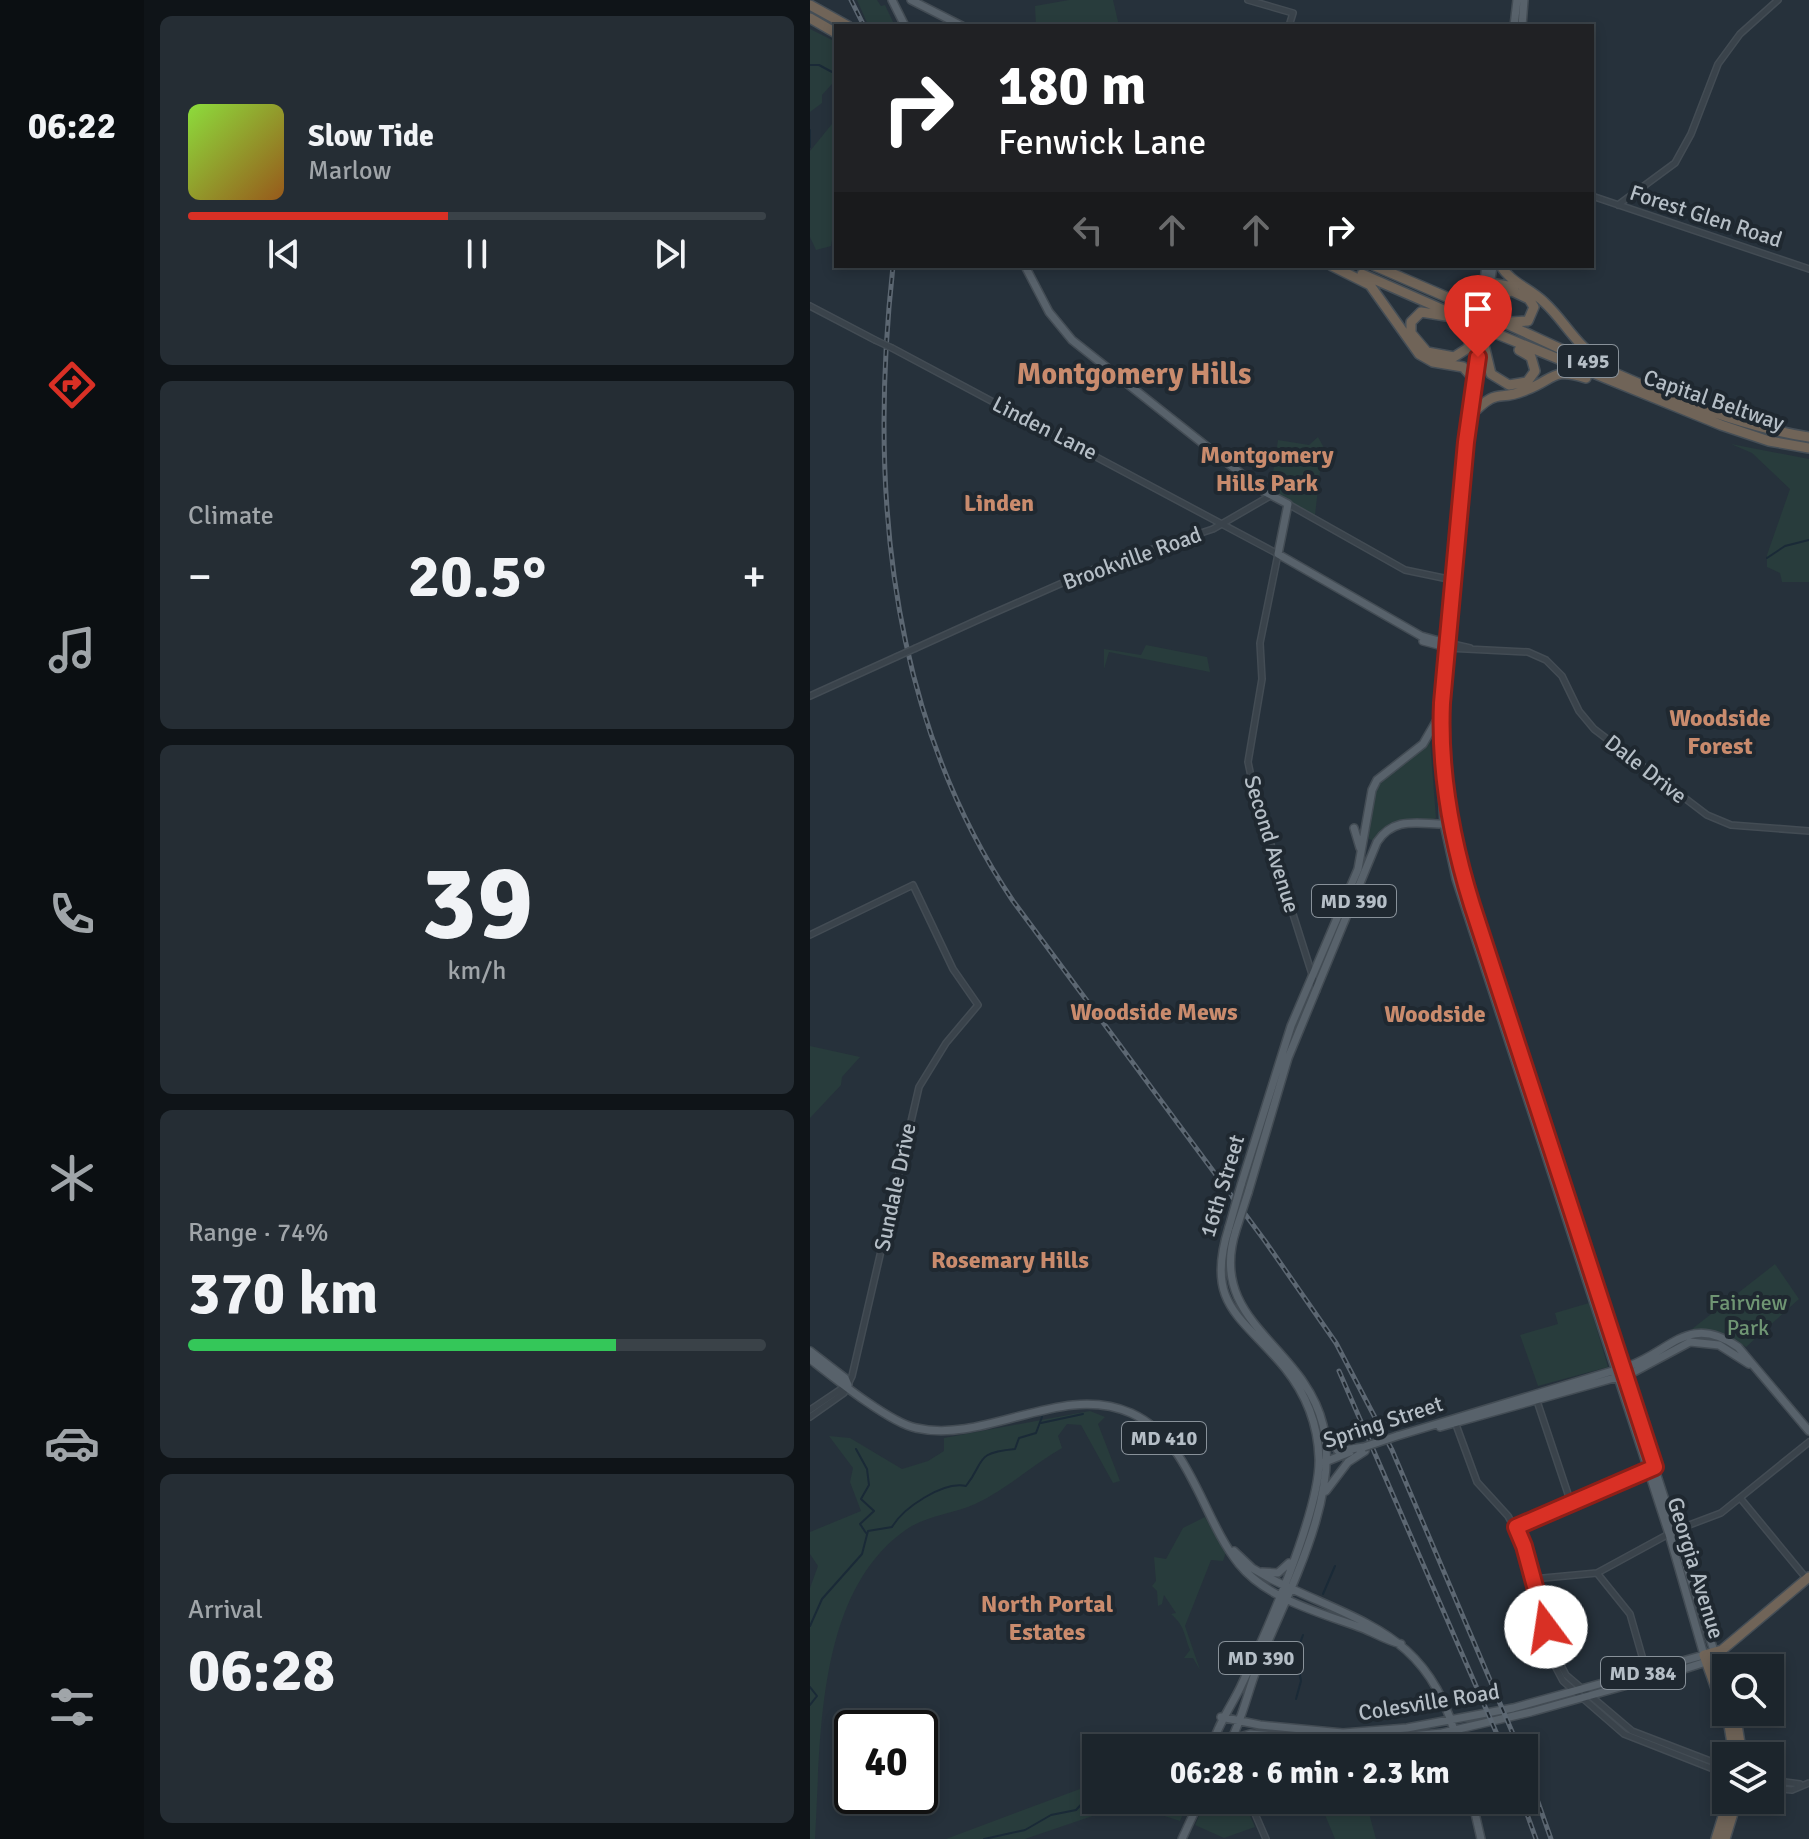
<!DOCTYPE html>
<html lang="en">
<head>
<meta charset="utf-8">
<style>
  :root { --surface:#1c252c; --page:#252d34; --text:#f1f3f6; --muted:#a0a5a9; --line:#3a4248; --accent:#d93025 }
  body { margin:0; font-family:Signika,sans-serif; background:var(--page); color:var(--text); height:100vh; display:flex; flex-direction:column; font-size:30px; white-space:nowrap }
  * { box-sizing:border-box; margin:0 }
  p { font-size:26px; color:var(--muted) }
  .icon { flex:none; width:44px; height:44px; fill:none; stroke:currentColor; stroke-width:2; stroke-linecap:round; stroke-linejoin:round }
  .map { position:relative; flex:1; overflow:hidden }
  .details { display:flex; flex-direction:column; gap:16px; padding:16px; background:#0f1418; width:666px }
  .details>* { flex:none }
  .hud { position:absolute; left:24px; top:24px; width:760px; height:244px; border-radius:0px; box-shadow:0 4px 12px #0003,0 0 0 2px var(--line); background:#202124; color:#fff; overflow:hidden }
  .buttons { position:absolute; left:902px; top:1654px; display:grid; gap:16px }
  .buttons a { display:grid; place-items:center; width:72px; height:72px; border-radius:0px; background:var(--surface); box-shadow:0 4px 12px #0003,0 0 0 2px var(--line); font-size:40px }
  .speed { position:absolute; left:24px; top:1710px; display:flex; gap:16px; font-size:40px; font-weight:700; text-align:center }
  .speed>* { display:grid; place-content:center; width:104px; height:104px; border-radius:50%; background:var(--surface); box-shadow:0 4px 12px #0003,0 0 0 2px var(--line); line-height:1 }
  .speed .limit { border:4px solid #111; border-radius:12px; background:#fff; color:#111 }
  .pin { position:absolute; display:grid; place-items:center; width:68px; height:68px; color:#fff; margin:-82px -34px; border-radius:50% 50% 50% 0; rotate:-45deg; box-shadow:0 0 8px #0007 }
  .pin .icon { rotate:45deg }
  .me { position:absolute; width:88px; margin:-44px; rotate:346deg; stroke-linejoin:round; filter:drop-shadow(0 0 6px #0008) }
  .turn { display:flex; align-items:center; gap:28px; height:168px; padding:0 32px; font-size:36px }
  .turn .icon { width:104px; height:104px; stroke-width:2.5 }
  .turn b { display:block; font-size:56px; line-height:68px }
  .lanes { display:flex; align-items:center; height:76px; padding:0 32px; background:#0003; justify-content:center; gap:40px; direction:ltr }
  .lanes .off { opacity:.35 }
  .big { font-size:60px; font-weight:700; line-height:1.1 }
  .details .card { flex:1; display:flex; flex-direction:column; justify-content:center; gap:12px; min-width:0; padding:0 28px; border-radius:12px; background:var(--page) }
  .details .dial { align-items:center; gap:0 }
  .dial b { font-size:104px; line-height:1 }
  .song { display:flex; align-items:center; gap:24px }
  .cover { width:96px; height:96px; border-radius:12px; background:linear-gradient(135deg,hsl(90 70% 55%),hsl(30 70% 35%)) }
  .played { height:8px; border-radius:4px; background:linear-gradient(90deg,var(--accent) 45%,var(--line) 45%) }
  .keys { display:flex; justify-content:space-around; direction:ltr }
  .heat { display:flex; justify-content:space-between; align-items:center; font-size:44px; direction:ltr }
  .charge { height:12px; border-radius:6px; background:linear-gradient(90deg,#34c759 74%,var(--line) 0) }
  .trip { position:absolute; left:272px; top:1734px; width:456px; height:80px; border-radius:0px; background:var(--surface); box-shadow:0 4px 12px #0003,0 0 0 2px var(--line); font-weight:700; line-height:80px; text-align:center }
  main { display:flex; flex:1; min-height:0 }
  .menu { display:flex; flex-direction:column; width:144px; justify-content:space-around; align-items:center; background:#0b0f12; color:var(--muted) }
  .menu .icon { width:56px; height:56px }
  .menu .on { color:var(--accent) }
  .menu b { font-size:36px; color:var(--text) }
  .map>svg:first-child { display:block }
  .green { fill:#283c3c }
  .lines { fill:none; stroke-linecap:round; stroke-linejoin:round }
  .stream { stroke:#1a2a37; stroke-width:2 }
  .minor-casing { stroke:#434c54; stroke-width:8 }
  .major-casing { stroke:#434c54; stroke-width:10 }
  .highway-casing { stroke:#454e56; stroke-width:12 }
  .minor { stroke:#3a434b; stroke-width:5 }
  .major { stroke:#58626b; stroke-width:7 }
  .highway { stroke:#706458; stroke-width:9 }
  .rail-casing { stroke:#5c6772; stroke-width:5 }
  .rail { stroke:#1f2830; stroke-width:2; stroke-dasharray:6; stroke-linecap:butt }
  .minor-bridge-casing { stroke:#434c54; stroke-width:8; stroke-linecap:butt }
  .major-bridge-casing { stroke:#434c54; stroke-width:10; stroke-linecap:butt }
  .highway-bridge-casing { stroke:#454e56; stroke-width:12; stroke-linecap:butt }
  .minor-bridge { stroke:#3a434b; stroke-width:5 }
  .major-bridge { stroke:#58626b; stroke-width:7 }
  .highway-bridge { stroke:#706458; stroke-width:9 }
  .route-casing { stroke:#8d1f18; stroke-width:20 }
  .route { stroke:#d93025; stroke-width:14 }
  .labels { text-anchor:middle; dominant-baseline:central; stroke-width:8; stroke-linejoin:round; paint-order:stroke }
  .shield { fill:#1f2830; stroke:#889199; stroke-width:2 }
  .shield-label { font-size:20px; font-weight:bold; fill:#b5bec6 }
  .street-label { font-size:22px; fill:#b5bec6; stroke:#1f2830 }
  .park-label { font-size:22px; fill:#6f9573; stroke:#1f2830 }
  .neighbourhood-label { font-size:24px; font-weight:bold; fill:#c98b6d; stroke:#1f2830 }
  .district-label { font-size:30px; font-weight:bold; fill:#c98b6d; stroke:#1f2830 }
</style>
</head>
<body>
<main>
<nav class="menu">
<b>06:22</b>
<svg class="icon on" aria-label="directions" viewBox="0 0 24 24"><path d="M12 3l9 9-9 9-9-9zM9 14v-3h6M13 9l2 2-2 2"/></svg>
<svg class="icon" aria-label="music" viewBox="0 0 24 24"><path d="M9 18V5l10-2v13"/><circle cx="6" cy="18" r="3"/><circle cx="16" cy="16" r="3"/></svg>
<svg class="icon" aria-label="phone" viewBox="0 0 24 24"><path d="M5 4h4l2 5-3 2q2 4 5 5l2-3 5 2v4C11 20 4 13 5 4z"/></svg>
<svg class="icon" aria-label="climate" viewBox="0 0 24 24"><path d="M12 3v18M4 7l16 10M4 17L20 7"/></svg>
<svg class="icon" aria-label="car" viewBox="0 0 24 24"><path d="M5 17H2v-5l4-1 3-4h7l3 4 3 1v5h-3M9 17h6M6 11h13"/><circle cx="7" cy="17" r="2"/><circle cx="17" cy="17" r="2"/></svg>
<svg class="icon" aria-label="filters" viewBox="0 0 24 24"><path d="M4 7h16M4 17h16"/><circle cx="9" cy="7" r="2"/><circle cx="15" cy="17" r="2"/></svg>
</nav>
<section class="details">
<div class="card">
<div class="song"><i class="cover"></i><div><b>Slow Tide</b><p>Marlow</p></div></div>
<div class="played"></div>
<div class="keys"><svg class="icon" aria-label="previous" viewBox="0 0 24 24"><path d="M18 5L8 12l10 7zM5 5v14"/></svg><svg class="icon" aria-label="pause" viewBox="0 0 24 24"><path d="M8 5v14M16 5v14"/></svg><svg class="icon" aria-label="next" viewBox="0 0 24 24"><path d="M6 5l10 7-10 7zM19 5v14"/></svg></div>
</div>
<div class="card"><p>Climate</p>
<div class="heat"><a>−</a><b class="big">20.5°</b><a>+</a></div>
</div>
<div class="card dial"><b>39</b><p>km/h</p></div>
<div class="card"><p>Range · 74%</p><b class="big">370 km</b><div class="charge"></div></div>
<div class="card"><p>Arrival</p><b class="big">06:28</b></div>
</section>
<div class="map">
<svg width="999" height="1839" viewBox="0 0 999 1839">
  <rect width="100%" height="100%" fill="#26313b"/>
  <path class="green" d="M47,0H67L71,6L75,5L85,26L58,25Z
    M259,0H303L309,26H226L225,6Z
    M0,29L26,42V86L22,84L12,95V103L0,112Z
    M22,124L26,126V215L21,246L6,250L0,237V151Z
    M508,437L513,446L505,515L451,486L463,473L468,440L499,445Z
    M921,444L999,459V582H972L970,573L957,567V555L980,489L942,453Z
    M336,645L397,657L400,672L299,652L294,669V649L331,655Z
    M620,741L626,818C597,828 588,809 565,841L559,839L557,819L568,781Z
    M0,1046L50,1057L32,1077L31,1085L0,1118Z
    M965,1264L989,1299L936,1347L913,1333L882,1329Z
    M779,1303L798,1367L728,1386L710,1335L748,1324L745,1313Z
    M280,1411L295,1417L288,1424L310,1481L303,1483L271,1425L257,1424L248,1436L252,1448C222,1465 196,1490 165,1504C143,1514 118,1515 97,1529C5,1592 11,1741 5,1839H0V1588L8,1566L0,1554V1532L51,1511L40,1482L43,1468L19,1436L40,1438L92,1469L118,1461L134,1451V1438Z
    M395,1517L416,1552L413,1561L401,1560L375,1626L390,1670L383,1658H374L380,1650C374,1635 375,1626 361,1614L366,1613L354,1595L352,1604L348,1606L347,1591L342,1586L346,1581L344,1557L356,1559L373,1528Z
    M286,1783V1800H379L370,1821L333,1809L306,1808L215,1839H136Z
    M396,1800H433L445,1827L414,1838L385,1825Z
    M557,1806L566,1839H525L513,1810Z"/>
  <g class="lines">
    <path class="stream" d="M0,65H9L22,72L26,68
      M0,130V147
      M957,558L975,546L999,540
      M231,1423L273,1414
      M46,1449L57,1469L59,1485L51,1499L64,1511L50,1524L56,1533
      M513,1594L525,1566
      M0,1626L12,1599L52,1554L58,1531L82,1527C93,1508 133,1481 156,1486C176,1461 163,1453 205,1449L209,1438L226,1433L232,1417
      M0,1687L7,1696L0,1705
      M486,1699L491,1681L486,1654L493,1635
      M294,1800H309
      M174,1839L215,1830L241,1815L266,1810L280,1795L286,1794"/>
    <defs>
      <path id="minor" d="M438,0L483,13L479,26
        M782,196L999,269
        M808,205L865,163L881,134L908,64L930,34L968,0
        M0,306L65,340
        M82,348L468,554L450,643L452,679L438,762L444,791L507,990
        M478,504L595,570L643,580
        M161,623L291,566L403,529L460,496
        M638,643L660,648
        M106,648L181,614
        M637,648L718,652L736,660L752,676L769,711L784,729L897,815L921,825L999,831
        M0,696L86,657
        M0,935L103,885L143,969L168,1005L136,1043L109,1087L42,1376L34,1393L0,1417
        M726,1398L761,1503
        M0,1410L37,1385
        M645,1422L667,1482L698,1516L714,1546L740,1644L756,1675L822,1731L916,1767
        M931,1499L996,1578
        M706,1527L840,1469
        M711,1544L735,1647L753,1681L814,1734L916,1774
        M787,1573L820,1614L836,1670
        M723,1579L787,1573L866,1530L911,1513L999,1442
        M960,1780L990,1784
        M960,1788L982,1790L999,1783
        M439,1800L456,1839"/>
      <path id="major" d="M82,0L95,26
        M101,0L152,26
        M704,26L707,0
        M712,26L714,0
        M215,266L239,312L262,340L453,491L478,504L468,554L611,636L636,643
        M669,315L676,266
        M613,641L636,647
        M544,828L550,848
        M431,1185L481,1026L548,869L562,790L567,780L613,744L631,713
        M438,1193L478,1058L567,842C584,816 608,824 635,824
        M0,1351L35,1378L38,1385
        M0,1359C23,1377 80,1423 106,1428C177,1444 251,1382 321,1413C381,1440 391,1517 429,1564C457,1599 511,1613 552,1628C565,1633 577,1641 591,1644
        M630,1427L822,1373L880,1342L909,1345L939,1364
        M587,1436L819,1366C861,1351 879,1313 928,1347L999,1431
        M519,1439L528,1451L554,1447
        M515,1462L540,1452
        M516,1491L538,1462L555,1451
        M424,1551L442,1568L461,1579C556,1626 620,1631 649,1748
        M452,1572L468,1573L479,1563
        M411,1717L450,1725L533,1733L597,1728L703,1708L894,1655L859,1534L646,879L634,824L630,756
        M423,1739L440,1734L538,1742L632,1733L721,1712L871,1670L896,1662L905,1654L662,906L641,823L632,746V711L656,442L683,266
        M401,1748C409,1722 418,1712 430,1688C454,1638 511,1510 509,1458C508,1425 496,1394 475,1368C432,1316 394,1305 419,1227
        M417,1748C431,1724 437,1694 447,1668C474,1599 531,1499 513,1425C494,1345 396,1322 426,1230
        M662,1800L671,1839
        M382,1814L384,1800
        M372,1839L390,1800"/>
      <path id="highway" d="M0,5L38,26
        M0,18L26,33
        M522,266L560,285L609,354L623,362L653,367L665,380
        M565,266L655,305
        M691,266C701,283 720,288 734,302C756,322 767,349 796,363
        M552,274L634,310
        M674,282L704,287
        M678,316L687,295L702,291L719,299L724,307L718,321L701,322
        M655,319L611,312L601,322V333L617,352L644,357L658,348L669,317
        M688,320C780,362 900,422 999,437
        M687,334L911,425L959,441L999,448
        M673,341L681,374L699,385L717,382L725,371L721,357L709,350
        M660,416C690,385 686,403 716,390C745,379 742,367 776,378
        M905,1654L916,1684
        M925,1712L932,1756
        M924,1756L919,1725L894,1655L912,1650L999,1577
        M906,1839L918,1800
        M915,1839L927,1800"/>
    </defs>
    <use href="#minor" class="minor-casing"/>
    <use href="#major" class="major-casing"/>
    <use href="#highway" class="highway-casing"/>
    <use href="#minor" class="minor"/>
    <use href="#major" class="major"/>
    <use href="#highway" class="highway"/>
    <defs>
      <path id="rail" d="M41,0L54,26
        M83,266C59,485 77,714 203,901L455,1241L526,1343L582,1450L709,1748
        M529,1371L693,1748
        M714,1762L741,1839
        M712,1800L726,1839"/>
    </defs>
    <use href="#rail" class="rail-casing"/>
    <use href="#rail" class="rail"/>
    <defs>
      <path id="minor-bridge" d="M65,340L82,348
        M86,657L106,648"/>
      <path id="major-bridge" d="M419,1227L431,1185
        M426,1230L438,1193
        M554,1447L587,1436"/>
      <path id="highway-bridge" d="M655,305L688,320
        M655,319L687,334"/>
    </defs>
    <use href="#minor-bridge" class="minor-bridge-casing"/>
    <use href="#major-bridge" class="major-bridge-casing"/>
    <use href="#highway-bridge" class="highway-bridge-casing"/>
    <use href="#minor-bridge" class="minor-bridge"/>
    <use href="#major-bridge" class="major-bridge"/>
    <use href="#highway-bridge" class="highway-bridge"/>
  </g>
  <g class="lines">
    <defs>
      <path id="route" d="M668,357L656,442L632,703C629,770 642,841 662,905L845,1467L706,1527L714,1546L736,1627"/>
    </defs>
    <use href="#route" class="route-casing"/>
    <use href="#route" class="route"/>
  </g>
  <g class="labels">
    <g class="shield">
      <rect x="748" y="345" width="60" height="32" rx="6"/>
      <rect x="502" y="885" width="84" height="32" rx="6"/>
      <rect x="312" y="1422" width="84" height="32" rx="6"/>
      <rect x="409" y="1642" width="84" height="32" rx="6"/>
      <rect x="791" y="1657" width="84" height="32" rx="6"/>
    </g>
    <g class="shield-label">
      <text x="778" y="361">I 495</text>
      <text x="544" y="901">MD 390</text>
      <text x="354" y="1438">MD 410</text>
      <text x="451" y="1658">MD 390</text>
      <text x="833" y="1673">MD 384</text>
    </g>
    <g class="street-label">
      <text transform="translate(896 216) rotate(18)">Forest Glen Road</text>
      <text transform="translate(904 400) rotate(19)">Capital Beltway</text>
      <text transform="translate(235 428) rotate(27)">Linden Lane</text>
      <text transform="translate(322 558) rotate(-20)">Brookville Road</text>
      <text transform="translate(836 769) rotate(38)">Dale Drive</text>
      <text transform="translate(462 844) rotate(73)">Second Avenue</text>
      <text transform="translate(412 1186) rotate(-73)">16th Street</text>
      <text transform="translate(85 1187) rotate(-78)">Sundale Drive</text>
      <text transform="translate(573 1422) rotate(-18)">Spring Street</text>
      <text transform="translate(886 1568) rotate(73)">Georgia Avenue</text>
      <text transform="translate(619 1702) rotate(-9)">Colesville Road</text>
    </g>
    <g class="park-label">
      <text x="938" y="1302">Fairview<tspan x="938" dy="25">Park</tspan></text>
    </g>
    <g class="neighbourhood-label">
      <text x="457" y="455">Montgomery<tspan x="457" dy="28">Hills Park</tspan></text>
      <text x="189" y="503">Linden</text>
      <text x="910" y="718">Woodside<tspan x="910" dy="28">Forest</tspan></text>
      <text x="344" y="1012">Woodside Mews</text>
      <text x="625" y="1014">Woodside</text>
      <text x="200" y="1260">Rosemary Hills</text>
      <text x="237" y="1604">North Portal<tspan x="237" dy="28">Estates</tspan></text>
    </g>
    <g class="district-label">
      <text x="324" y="374">Montgomery Hills</text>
    </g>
  </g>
</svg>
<div class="buttons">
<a><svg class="icon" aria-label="search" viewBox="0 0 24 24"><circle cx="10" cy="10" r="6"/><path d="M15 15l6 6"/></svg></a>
<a><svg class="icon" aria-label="layers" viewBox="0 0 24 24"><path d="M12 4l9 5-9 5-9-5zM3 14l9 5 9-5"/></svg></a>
</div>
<div class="speed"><div class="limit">40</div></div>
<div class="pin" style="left:668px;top:357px;background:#d93025"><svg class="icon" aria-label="arrive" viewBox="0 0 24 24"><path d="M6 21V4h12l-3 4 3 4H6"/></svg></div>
<svg class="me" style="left:736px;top:1627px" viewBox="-20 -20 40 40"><circle r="19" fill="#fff"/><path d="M0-13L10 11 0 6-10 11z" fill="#d93025"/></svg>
<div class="trip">06:28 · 6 min · 2.3 km</div>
<div class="hud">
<div class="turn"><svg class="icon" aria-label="right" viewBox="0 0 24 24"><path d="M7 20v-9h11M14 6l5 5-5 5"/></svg><div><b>180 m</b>Fenwick Lane</div></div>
<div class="lanes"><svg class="icon off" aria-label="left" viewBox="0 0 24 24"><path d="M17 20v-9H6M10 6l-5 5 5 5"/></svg><svg class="icon off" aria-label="ahead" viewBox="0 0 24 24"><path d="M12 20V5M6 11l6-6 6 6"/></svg><svg class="icon off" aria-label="ahead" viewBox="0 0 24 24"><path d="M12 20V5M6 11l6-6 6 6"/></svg><svg class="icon" aria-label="right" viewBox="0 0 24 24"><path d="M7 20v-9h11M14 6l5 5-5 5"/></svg></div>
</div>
</div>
</main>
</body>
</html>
